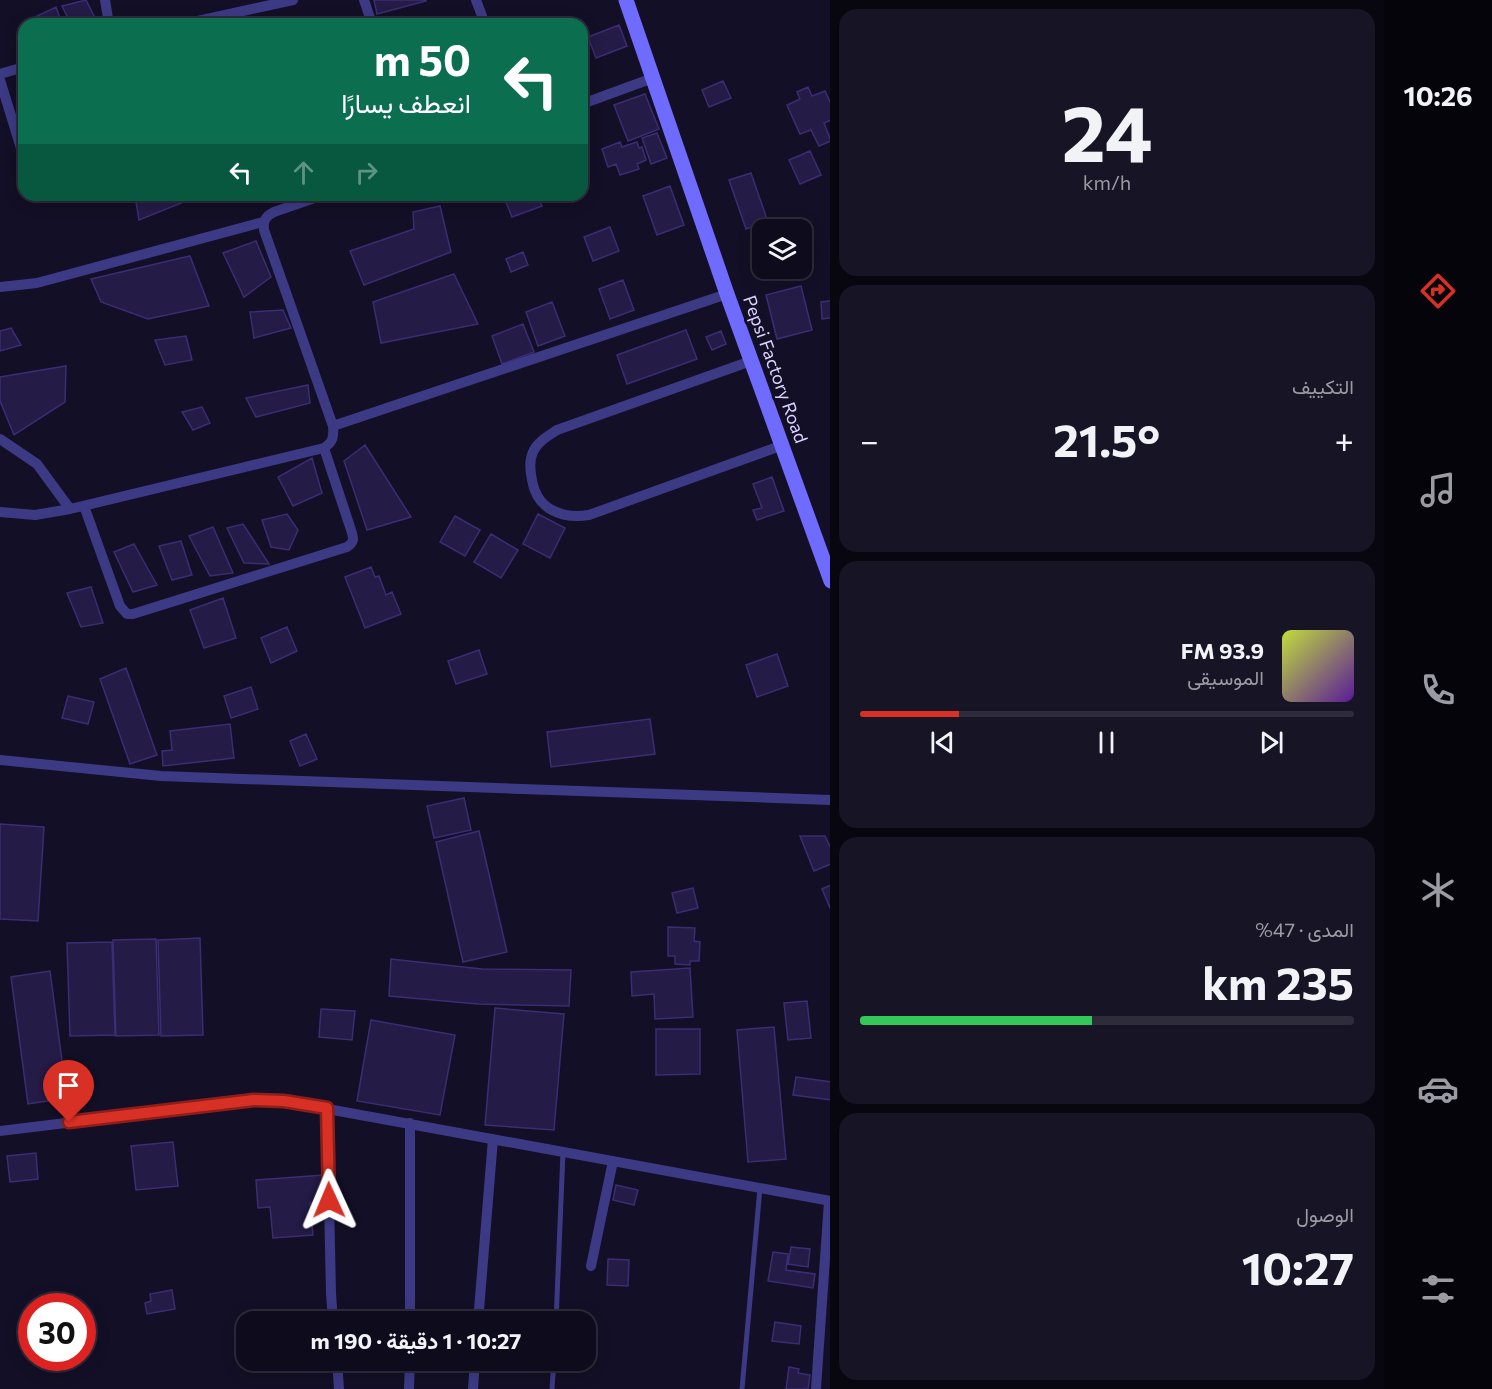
<!DOCTYPE html>
<html lang="ar">
<head>
<meta charset="utf-8">
<style>
  :root { --surface:#0e0b1c; --page:#171425; --text:#f1f3f6; --muted:#9b9ba3; --line:#2e2b3b; --accent:#d93025 }
  body { margin:0; font-family:Commissioner,Vazirmatn,sans-serif; background:var(--page); color:var(--text); direction:rtl; height:100vh; display:flex; flex-direction:column; font-size:22px; white-space:nowrap }
  * { box-sizing:border-box; margin:0 }
  p { font-size:20px; color:var(--muted) }
  .icon { flex:none; width:33px; height:33px; fill:none; stroke:currentColor; stroke-width:2; stroke-linecap:round; stroke-linejoin:round }
  .map { position:relative; flex:1; overflow:hidden; direction:ltr }
  .drawer { display:flex; flex-direction:column; gap:9px; padding:9px; background:#08060f; width:554px }
  .drawer>* { flex:none }
  .guide { position:absolute; left:18px; top:18px; width:570px; height:183px; border-radius:18px; box-shadow:0 3px 15px #0003,0 0 0 2px var(--line); direction:rtl; background:#0b6e4f; color:#fff; overflow:hidden }
  .fabs { position:absolute; left:752px; top:219px; display:grid; gap:12px }
  .fabs a { display:grid; place-items:center; width:60px; height:60px; border-radius:12px; background:var(--surface); box-shadow:0 3px 15px #0003,0 0 0 2px var(--line); font-size:30px }
  .speed { position:absolute; left:18px; top:1293px; display:flex; gap:12px; font-size:30px; font-weight:700; text-align:center }
  .speed>* { display:grid; place-content:center; width:78px; height:78px; border-radius:50%; background:var(--surface); box-shadow:0 3px 15px #0003,0 0 0 2px var(--line); line-height:1 }
  .speed .limit { border:9px solid #d22; background:#fff; color:#111 }
  .pin { position:absolute; display:grid; place-items:center; width:51px; height:51px; color:#fff; margin:-62px -26px; border-radius:50% 50% 50% 0; rotate:-45deg; box-shadow:0 0 6px #0007 }
  .pin .icon { rotate:45deg }
  .me { position:absolute; width:66px; margin:-33px; rotate:359deg; stroke-linejoin:round; filter:drop-shadow(0 0 4px #0008) }
  .turn { display:flex; align-items:center; gap:21px; height:126px; padding:0 18px; font-size:27px }
  .turn .icon { width:78px; height:78px; stroke-width:2.5 }
  .turn b { display:block; font-size:42px; line-height:51px }
  .lanes { display:flex; align-items:center; height:57px; padding:0 18px; background:#0003; justify-content:center; gap:30px; direction:ltr }
  .lanes .off { opacity:.35 }
  .big { font-size:45px; font-weight:700; line-height:1.1 }
  .drawer .widget { flex:1; display:flex; flex-direction:column; justify-content:center; gap:9px; min-width:0; padding:0 21px; border-radius:18px; background:var(--page) }
  .drawer .dial { align-items:center; gap:0 }
  .dial b { font-size:78px; line-height:1 }
  .song { display:flex; align-items:center; gap:18px }
  .cover { width:72px; height:72px; border-radius:9px; background:linear-gradient(135deg,hsl(70 70% 55%),hsl(270 70% 35%)) }
  .played { height:6px; border-radius:3px; background:linear-gradient(90deg,var(--accent) 20%,var(--line) 20%) }
  .keys { display:flex; justify-content:space-around; direction:ltr }
  .heat { display:flex; justify-content:space-between; align-items:center; font-size:33px; direction:ltr }
  .charge { height:9px; border-radius:4px; background:linear-gradient(90deg,#34c759 47%,var(--line) 0) }
  .trip { position:absolute; left:236px; top:1311px; width:360px; height:60px; border-radius:18px; background:var(--surface); box-shadow:0 3px 15px #0003,0 0 0 2px var(--line); font-weight:700; line-height:60px; text-align:center; direction:rtl }
  main { display:flex; flex:1; min-height:0 }
  .menu { display:flex; flex-direction:column; width:108px; justify-content:space-around; align-items:center; background:#06040b; color:var(--muted) }
  .menu .icon { width:42px; height:42px }
  .menu .on { color:var(--accent) }
  .menu b { font-size:27px; color:var(--text) }
  .map>svg:first-child { display:block }
  .building { fill:#241b47; stroke:#3b2d73; stroke-width:1.5 }
  .lines { fill:none; stroke-linecap:round; stroke-linejoin:round }
  .service { stroke:#3d3a85; stroke-width:5 }
  .minor { stroke:#3d3a85; stroke-width:10 }
  .secondary { stroke:#6f6bff; stroke-width:15 }
  .route-casing { stroke:#8d1f18; stroke-width:15 }
  .route { stroke:#d93025; stroke-width:10 }
  .labels { text-anchor:middle; dominant-baseline:central; stroke-width:6; stroke-linejoin:round; paint-order:stroke }
  .street-label { font-size:18px; fill:#d9d4ff; stroke:#130f26 }
</style>
</head>
<body>
<main>
<nav class="menu">
<b>10:26</b>
<svg class="icon on" aria-label="directions" viewBox="0 0 24 24"><path d="M12 3l9 9-9 9-9-9zM9 14v-3h6M13 9l2 2-2 2"/></svg>
<svg class="icon" aria-label="music" viewBox="0 0 24 24"><path d="M9 18V5l10-2v13"/><circle cx="6" cy="18" r="3"/><circle cx="16" cy="16" r="3"/></svg>
<svg class="icon" aria-label="phone" viewBox="0 0 24 24"><path d="M5 4h4l2 5-3 2q2 4 5 5l2-3 5 2v4C11 20 4 13 5 4z"/></svg>
<svg class="icon" aria-label="climate" viewBox="0 0 24 24"><path d="M12 3v18M4 7l16 10M4 17L20 7"/></svg>
<svg class="icon" aria-label="car" viewBox="0 0 24 24"><path d="M5 17H2v-5l4-1 3-4h7l3 4 3 1v5h-3M9 17h6M6 11h13"/><circle cx="7" cy="17" r="2"/><circle cx="17" cy="17" r="2"/></svg>
<svg class="icon" aria-label="filters" viewBox="0 0 24 24"><path d="M4 7h16M4 17h16"/><circle cx="9" cy="7" r="2"/><circle cx="15" cy="17" r="2"/></svg>
</nav>
<section class="drawer">
<div class="widget dial"><b>24</b><p>km/h</p></div>
<div class="widget"><p>التكييف</p>
<div class="heat"><a>−</a><b class="big">21.5°</b><a>+</a></div>
</div>
<div class="widget">
<div class="song"><i class="cover"></i><div><b>93.9 FM</b><p>الموسيقى</p></div></div>
<div class="played"></div>
<div class="keys"><svg class="icon" aria-label="previous" viewBox="0 0 24 24"><path d="M18 5L8 12l10 7zM5 5v14"/></svg><svg class="icon" aria-label="pause" viewBox="0 0 24 24"><path d="M8 5v14M16 5v14"/></svg><svg class="icon" aria-label="next" viewBox="0 0 24 24"><path d="M6 5l10 7-10 7zM19 5v14"/></svg></div>
</div>
<div class="widget"><p>المدى · 47%</p><b class="big">235 km</b><div class="charge"></div></div>
<div class="widget"><p>الوصول</p><b class="big">10:27</b></div>
</section>
<div class="map">
<svg width="831" height="1389" viewBox="0 0 831 1389">
  <rect width="100%" height="100%" fill="#130f26"/>
  <path class="building" d="M86,0L96,20L71,24L62,6Z
    M374,0H426V1L377,14Z
    M56,7L62,24H39L35,17Z
    M619,25L627,46L596,58L588,37Z
    M723,81L731,98L709,107L702,90Z
    M808,87L812,96L825,91L831,104V120L824,123L831,141L819,146L811,130L800,134L787,105L800,99L797,92Z
    M645,94L659,129L628,141L614,105Z
    M657,133L667,158L651,164L642,138Z
    M620,142L622,147L637,142L639,148L642,147L646,160L637,164L639,169L620,175L616,164L608,167L602,149Z
    M810,151L821,175L800,184L789,160Z
    M751,173L768,222L746,229L729,180Z
    M670,186L684,225L657,235L643,196Z
    M141,195H201L139,220L135,196Z
    M503,195H537L542,206L512,217Z
    M440,206L451,252L364,285L350,251L414,229L413,212Z
    M610,227L619,251L593,261L584,237Z
    M256,241L271,277L244,297L223,253Z
    M523,252L528,265L511,272L506,259Z
    M190,256L209,306L148,319L101,302L91,279Z
    M454,274L478,324L381,343L373,302Z
    M623,280L634,310L610,319L599,289Z
    M801,286L812,330L777,339L766,295Z
    M831,301V318L822,319L821,302Z
    M552,302L565,336L538,346L526,312Z
    M283,310L291,328L254,338L250,312Z
    M523,324L534,352L502,364L492,336Z
    M11,328L21,345L0,351V331Z
    M686,330L697,359L627,384L617,355Z
    M721,331L726,344L712,350L706,337Z
    M186,336L192,360L165,365L155,340Z
    M66,366L65,402L14,435L0,401V377Z
    M308,385L310,403L256,417L246,398Z
    M202,407L210,423L193,430L182,412Z
    M365,445L411,517L367,530L344,461Z
    M312,458L322,493L293,506L278,477Z
    M772,477L784,511L757,520L753,510L762,508L753,484Z
    M287,514L298,530L289,550L271,547L262,520Z
    M538,514L565,528L550,558L523,544Z
    M455,516L480,530L465,556L440,542Z
    M243,524L269,564L244,563L227,528Z
    M213,527L233,573L210,576L189,536Z
    M491,534L518,550L501,578L474,562Z
    M181,541L192,575L172,580L159,546Z
    M134,544L157,585L133,592L114,552Z
    M371,567L375,577L379,576L386,595L392,592L401,614L365,628L345,577Z
    M91,587L103,623L81,627L67,593Z
    M223,598L236,638L204,648L190,610Z
    M287,627L297,651L271,663L261,638Z
    M479,650L487,674L456,684L448,661Z
    M777,654L788,686L757,697L746,665Z
    M126,668L157,755L130,764L100,679Z
    M251,687L258,709L231,718L224,696Z
    M68,696L94,702L88,724L62,718Z
    M650,719L655,754L551,767L547,732Z
    M230,724L234,758L163,766L162,751L172,750L170,731Z
    M306,734L317,759L300,766L290,741Z
    M464,798L471,830L434,838L427,806Z
    M0,824L44,827L38,921L0,919Z
    M479,831L507,952L463,962L436,842Z
    M800,836H825L831,849V864L814,871Z
    M831,885V908H830L822,889Z
    M693,888L698,908L677,913L672,893Z
    M668,927L695,928L694,941L700,942L699,961H690V965L675,964V956H668Z
    M200,938L203,1035L161,1036L158,940Z
    M156,939L159,1035L116,1036L113,940Z
    M112,942L115,1035L70,1036L67,943Z
    M391,959L482,969L571,970L569,1006L478,1004L389,996Z
    M690,968L693,1017L655,1019L654,994L632,996L631,972Z
    M50,971L67,1098L28,1104L11,977Z
    M807,1001L811,1038L788,1040L784,1003Z
    M495,1008L564,1014L554,1130L485,1125Z
    M321,1009L355,1011L352,1040L319,1037Z
    M371,1020L455,1035L440,1115L357,1101Z
    M774,1027L786,1159L748,1162L737,1030Z
    M656,1029H700V1074L656,1075Z
    M796,1077L831,1082V1100L793,1095Z
    M173,1142L178,1186L136,1190L131,1146Z
    M36,1153L38,1179L10,1182L7,1156Z
    M324,1175L326,1202L310,1203L313,1235L273,1238L270,1207L258,1208L256,1180Z
    M616,1185L638,1190L634,1205L613,1200Z
    M791,1247L810,1249L808,1267L788,1264Z
    M773,1252L788,1254L786,1270L815,1274L813,1288L768,1281Z
    M608,1259L629,1260L628,1286L607,1285Z
    M172,1290L175,1309L147,1314L145,1303L151,1301L150,1294Z
    M775,1322L801,1326L799,1344L772,1341Z
    M789,1367L799,1369L798,1373L810,1375L808,1389H786Z"/>
  <g class="lines">
    <path class="service" d="M556,1322L563,1152
      M552,1389L554,1360
      M742,1389L760,1188"/>
    <path class="minor" d="M105,0L109,24
      M364,0L372,24
      M476,0L485,24
      M184,24L293,0
      M0,74L24,67
      M0,80L24,158
      M582,104L653,78
      M36,195L37,198
      M0,287L37,283L263,222
      M751,361L557,430C548,436 537,442 533,452C529,461 530,471 532,480C537,510 562,519 589,515L783,445
      M333,426L727,294
      M0,439L37,464L70,509
      M84,506L120,606L127,614H133L347,547C353,543 354,540 352,533L324,448
      M0,512L35,515L70,509L324,448C333,442 334,437 333,426L264,230C263,220 266,216 274,212L323,195
      M0,760L161,776L831,800
      M327,1108L331,1293L333,1322
      M0,1131L254,1100L284,1101L831,1201
      M591,1266L613,1161
      M410,1322V1123
      M478,1322L493,1139
      M337,1360L339,1389
      M816,1388L829,1201
      M409,1389L410,1360
      M473,1389L475,1360"/>
    <path class="secondary" d="M626,0L727,294L831,581"/>
  </g>
  <g class="lines">
    <defs>
      <path id="route" d="M69,1122L254,1100L284,1101L327,1108L329,1200"/>
    </defs>
    <use href="#route" class="route-casing"/>
    <use href="#route" class="route"/>
  </g>
  <g class="labels">
    <g class="street-label">
      <text transform="translate(776 369) rotate(70)">Pepsi Factory Road</text>
    </g>
  </g>
</svg>
<div class="fabs">
<a><svg class="icon" aria-label="layers" viewBox="0 0 24 24"><path d="M12 4l9 5-9 5-9-5zM3 14l9 5 9-5"/></svg></a>
</div>
<div class="speed"><div class="limit">30</div></div>
<div class="pin" style="left:69px;top:1122px;background:#d93025"><svg class="icon" aria-label="arrive" viewBox="0 0 24 24"><path d="M6 21V4h12l-3 4 3 4H6"/></svg></div>
<svg class="me" style="left:329px;top:1200px" viewBox="-20 -20 40 40"><path d="M0-17L14 15 0 8-14 15z" fill="#d93025" stroke="#fff" stroke-width="4"/></svg>
<div class="trip">10:27 · 1 دقيقة · 190 m</div>
<div class="guide">
<div class="turn"><svg class="icon" aria-label="left" viewBox="0 0 24 24"><path d="M17 20v-9H6M10 6l-5 5 5 5"/></svg><div><b>50 m</b>انعطف يسارًا</div></div>
<div class="lanes"><svg class="icon" aria-label="left" viewBox="0 0 24 24"><path d="M17 20v-9H6M10 6l-5 5 5 5"/></svg><svg class="icon off" aria-label="ahead" viewBox="0 0 24 24"><path d="M12 20V5M6 11l6-6 6 6"/></svg><svg class="icon off" aria-label="right" viewBox="0 0 24 24"><path d="M7 20v-9h11M14 6l5 5-5 5"/></svg></div>
</div>
</div>
</main>
</body>
</html>
